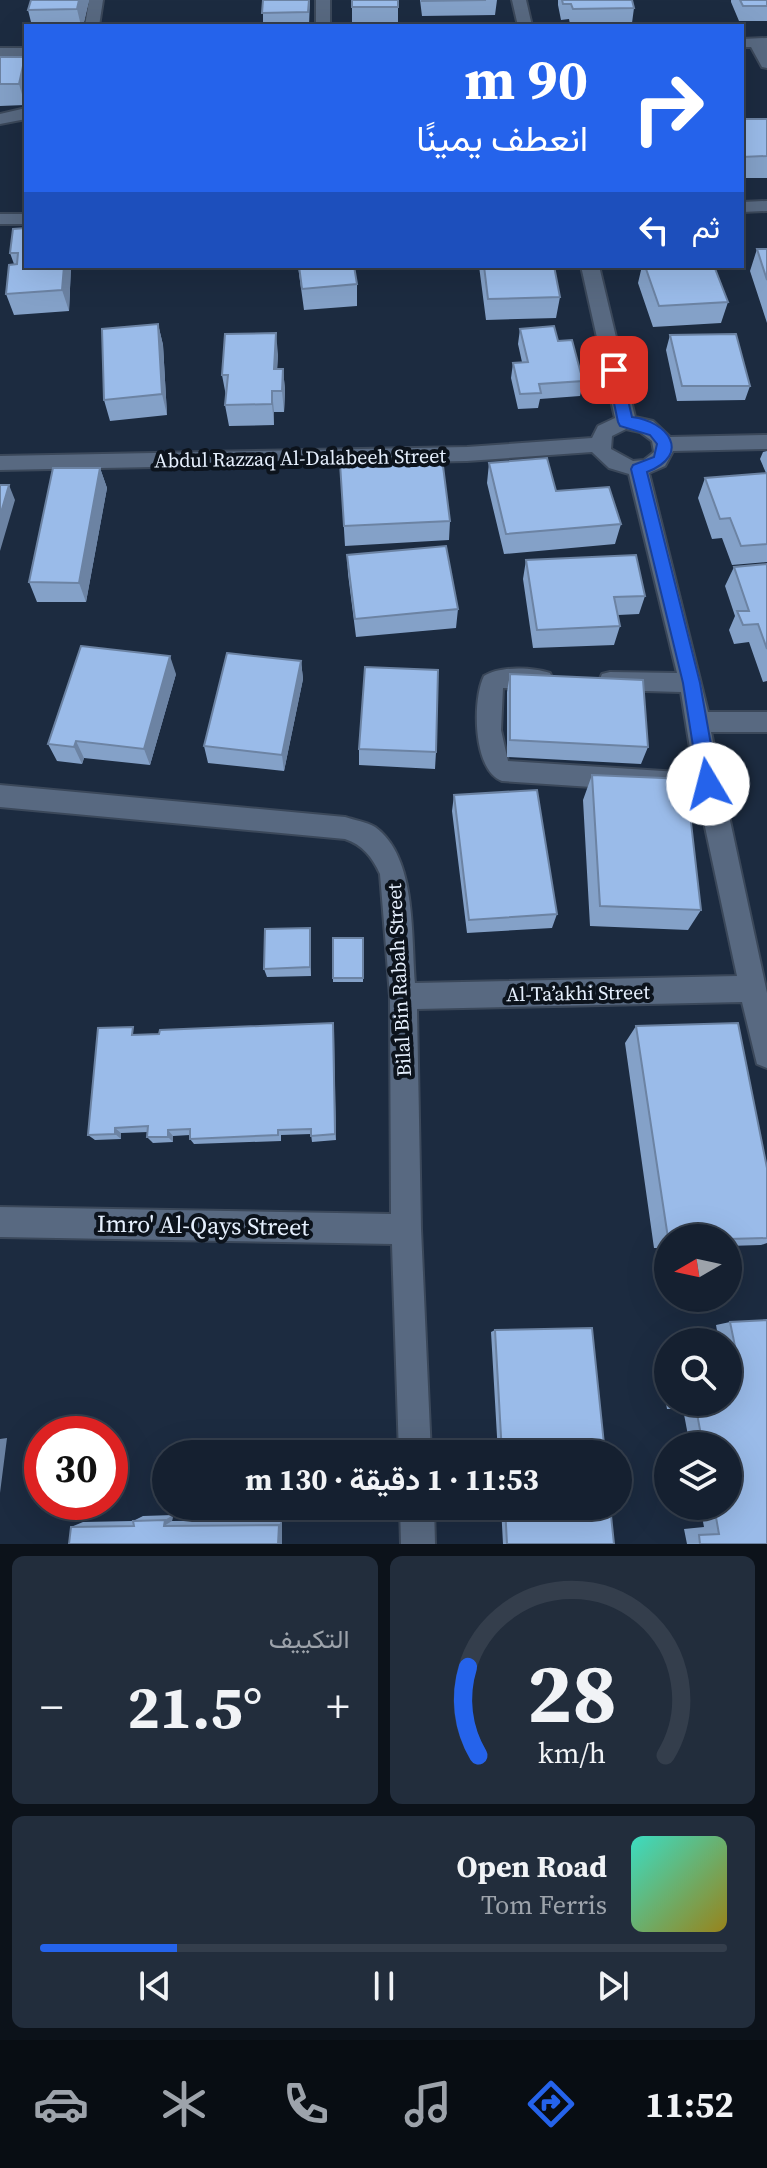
<!DOCTYPE html>
<html lang="ar">
<head>
<meta charset="utf-8">
<style>
  :root { --surface:#152030; --page:#222d3c; --text:#f1f3f6; --muted:#9da3ab; --line:#343e4c; --accent:#2563eb }
  body { margin:0; font-family:"Source Serif 4",Vazirmatn,serif; background:var(--page); color:var(--text); direction:rtl; height:100vh; display:flex; flex-direction:column; font-size:30px; white-space:nowrap }
  * { box-sizing:border-box; margin:0 }
  p { font-size:26px; color:var(--muted) }
  .icon { flex:none; width:44px; height:44px; fill:none; stroke:currentColor; stroke-width:2; stroke-linecap:round; stroke-linejoin:round }
  .map { position:relative; height:1544px; overflow:hidden; direction:ltr }
  .side { display:flex; flex-direction:column; gap:12px; padding:12px; background:#0c121a; flex:1 }
  .side>* { flex:none }
  .hud { position:absolute; left:24px; top:24px; width:720px; height:244px; border-radius:0px; box-shadow:0 8px 32px #0002,0 0 0 2px var(--line); direction:rtl; background:#2563eb; color:#fff; overflow:hidden }
  .needle { width:52px; rotate:261deg }
  .tools { position:absolute; left:654px; top:1224px; display:grid; gap:16px }
  .tools a { display:grid; place-items:center; width:88px; height:88px; border-radius:50%; background:var(--surface); box-shadow:0 8px 32px #0002,0 0 0 2px var(--line); font-size:40px }
  .speed { position:absolute; left:24px; top:1416px; display:flex; gap:16px; font-size:40px; font-weight:700; text-align:center }
  .speed>* { display:grid; place-content:center; width:104px; height:104px; border-radius:50%; background:var(--surface); box-shadow:0 8px 32px #0002,0 0 0 2px var(--line); line-height:1 }
  .speed .limit { border:12px solid #d22; background:#fff; color:#111 }
  .pin { position:absolute; display:grid; place-items:center; width:68px; height:68px; color:#fff; margin:-34px; border-radius:16px; box-shadow:0 4px 12px #0006 }
  .me { position:absolute; width:88px; margin:-44px; rotate:352deg; stroke-linejoin:round; filter:drop-shadow(0 0 6px #0008) }
  .turn { display:flex; align-items:center; gap:28px; height:168px; padding:0 24px; font-size:36px }
  .turn .icon { width:104px; height:104px; stroke-width:2.5 }
  .turn b { display:block; font-size:56px; line-height:68px }
  .then { display:flex; align-items:center; height:76px; padding:0 24px; background:#0003; gap:16px; font-size:30px }
  .big { font-size:60px; font-weight:700; line-height:1.1 }
  .side .widget { flex:1; display:flex; flex-direction:column; justify-content:center; gap:12px; min-width:0; padding:0 28px; border-radius:12px; background:var(--page) }
  .side .dial { align-items:center; gap:0 }
  .dial svg { height:208px; overflow:visible; fill:none; stroke:var(--line); stroke-width:7; stroke-linecap:round; text-anchor:middle }
  .dial text { fill:var(--text); stroke:none }
  .song { display:flex; align-items:center; gap:24px }
  .cover { width:96px; height:96px; border-radius:12px; background:linear-gradient(135deg,hsl(170 70% 55%),hsl(50 70% 35%)) }
  .played { height:8px; border-radius:4px; background:linear-gradient(90deg,var(--accent) 20%,var(--line) 20%) }
  .keys { display:flex; justify-content:space-around; direction:ltr }
  .heat { display:flex; justify-content:space-between; align-items:center; font-size:44px; direction:ltr }
  .side .tiles { flex:1; display:grid; gap:12px; grid-template-columns:1fr 1fr }
  .widget:last-child { grid-column:span 2 }
  .trip { position:absolute; left:152px; top:1440px; width:480px; height:80px; border-radius:40px; background:var(--surface); box-shadow:0 8px 32px #0002,0 0 0 2px var(--line); font-weight:700; line-height:80px; text-align:center; direction:rtl }
  .tab-bar { display:flex; height:128px; justify-content:space-around; align-items:center; background:#080d13; color:var(--muted) }
  .tab-bar .icon { width:56px; height:56px }
  .tab-bar .selected { color:var(--accent) }
  .tab-bar b { font-size:36px; color:var(--text) }
  .map>svg:first-child { display:block }
  .lines { fill:none; stroke-linecap:round; stroke-linejoin:round }
  .minor-casing { stroke:#3b485a; stroke-width:4 }
  .minor { fill:#586981; fill-rule:evenodd }
  .wall { fill:#84a1c8 }
  .shaded-wall { fill:#6c83a3 }
  .building { fill:#9abbe9; stroke:#6c83a3; stroke-width:2 }
  .route { fill:#2563eb; stroke:#184099; stroke-width:2 }
  .labels { text-anchor:middle; dominant-baseline:central; stroke-width:8; stroke-linejoin:round; paint-order:stroke }
  .street-label { font-size:20px; fill:#e6f0fe; stroke:#0c131c }
  .near-street-label { font-size:24px; fill:#e6f0fe; stroke:#0c131c }
</style>
</head>
<body>
<div class="map">
<svg width="767" height="1544" viewBox="0 0 767 1544">
  <rect width="100%" height="100%" fill="#1c2b40"/>
  <g class="lines">
    <defs>
      <path id="minor" d="M89,0H103L99,26H85Z
        M316,0H330V26H316Z
        M512,0H526L532,26H518Z
        M767,38V68L762,67L751,47H742V39Z
        M0,48H26V56H0Z
        M26,108V119L0,124V114Z
        M767,201V211L742,212V202Z
        M0,214H26V224H0Z
        M581,266H599L635,417L653,421L670,437L767,435V449L673,451L665,466L649,473L708,712H767V732H711L767,993V1068L757,1064L742,1002L417,1009L421,1229L431,1454H399L392,1244L0,1237V1207L391,1214L390,996L380,874C372,857 363,845 345,839L0,807V785L345,817C354,820 367,822 375,827C417,857 411,936 415,983L737,976L698,794L502,781C473,771 472,700 484,676C500,666 532,667 550,673L553,680L550,687L542,689L503,688L501,730L508,761L694,773L681,692L610,690L602,688L599,681L602,674L610,672L677,673L629,474L609,468L592,452L467,461L0,470V456L467,447L592,438L598,426L615,418ZM626,429L640,432L652,441L654,452L644,460L633,461L611,449L612,436Z
        M400,1506H434L435,1544H401Z"/>
    </defs>
    <use href="#minor" class="minor-casing"/>
    <use href="#minor" class="minor"/>
  </g>
  <path class="wall" d="M89,0L83,26H32L28,10Z
    M263,0H310L309,26H263Z
    M352,0H398V22H352Z
    M420,0H497L495,15L422,16Z
    M558,0H632L634,8L632,23L570,24L569,19L561,20L558,5Z
    M731,0H767V21H739L731,2Z
    M0,57H25V105L0,106Z
    M742,119H767V178H742Z
    M13,229L71,266L69,311L14,315L6,294L14,264L10,253Z
    M757,249H767V323L750,271Z
    M298,266H354L357,284V306L304,310Z
    M479,266H554L560,297L556,318L486,320Z
    M642,266H714L728,302L721,323L653,327L638,283Z
    M158,324L163,345L167,415L110,421L104,400Z
    M520,329L558,341L583,381L580,396L540,399L538,408L518,409L511,378L513,363L522,362L518,344Z
    M670,335L750,386L745,400L677,401L666,350Z
    M278,354L277,369H283L285,390L284,412H274V425L229,426L225,405L226,396L222,375Z
    M767,451V562L732,565L722,538L712,539L698,498L705,478L766,473L760,459L763,452Z
    M340,463L450,521L449,540L345,546Z
    M489,463L556,491L621,524L615,544L504,554L487,483Z
    M100,468L107,488L86,602H37L29,582Z
    M347,555L458,609L456,628L356,637L348,574Z
    M526,560L645,596L639,614L618,615L620,626L614,645L533,648L523,579Z
    M767,564V681L763,682L749,642L734,644L729,630L735,616L725,586L734,567Z
    M301,661L303,679L284,771L208,763L204,746Z
    M176,674L150,765L84,758L82,764L57,761L48,744Z
    M510,674L648,747L641,764L507,757V692Z
    M359,749L436,752L435,769L359,765Z
    M592,775L701,910L688,930L590,926L583,800Z
    M454,795L557,914L552,928L467,933L452,811Z
    M311,937V976L267,977L264,969Z
    M363,938V982H333V978Z
    M333,1023L336,1140L312,1142L311,1134L281,1135V1141L194,1144L190,1139V1135L173,1136V1142L153,1143L147,1137L148,1132L121,1133V1139L95,1140L88,1135L138,1035Z
    M636,1026L767,1168V1243L761,1245L728,1246V1238H668V1248H654L625,1043Z
    M767,1320V1544H687L684,1529L704,1527L700,1506H728V1446H690L683,1409H667L659,1362L668,1361V1402H728V1342H719L716,1325L730,1322Z
    M495,1330L605,1454H498L491,1332Z
    M501,1506H610L614,1544H503Z
    M173,1515L172,1521L282,1520V1544H69L71,1527L83,1522L133,1521L143,1516Z"/>
  <path class="shaded-wall" d="M79,0H89L83,26H81L77,9Z
    M25,57L26,61V100L25,105L19,84Z
    M64,266H71L69,311L62,290Z
    M158,324L163,345L167,415L162,394Z
    M276,333L278,354L276,390L274,369Z
    M283,369L285,390L284,412L282,391Z
    M272,391L274,412V425L272,404Z
    M100,468L107,488L86,602L79,583Z
    M9,485L15,500L0,551V516Z
    M170,656L176,674L150,765L144,749Z
    M301,661L303,679L284,771L282,755Z
    M76,741L84,758L82,764L74,747Z
    M310,928L311,937V976L310,967Z
    M333,1023L334,1031L336,1140L335,1134Z
    M115,1128L121,1133V1139L115,1134Z
    M168,1130L173,1136V1142L168,1137Z
    M7,1438L0,1493V1439Z
    M173,1515L172,1521L164,1526L165,1520Z
    M282,1520V1544H278L279,1525Z"/>
  <path class="building" d="M31,0H79L77,9L28,10Z
    M263,0H309L308,12L262,13Z
    M352,0H398V7H352Z
    M422,0H486L422,1Z
    M562,0H632L634,8L573,9L571,4H563Z
    M740,0H767V6H743Z
    M0,57H25L19,84H0Z
    M742,119H767V156L742,157Z
    M26,228V266H64L62,290L6,294L9,265L17,264L18,253H10L13,229Z
    M757,249H767V280Z
    M299,266H354L357,284L302,289Z
    M484,266H554L560,297L488,299Z
    M645,266H714L728,302L659,306Z
    M158,324L162,394L104,400L102,329Z
    M554,326L558,341L572,340L583,381L539,384L541,393L520,394L513,363L528,362L520,329Z
    M276,333L274,369H283L282,391H272V404L225,405L228,375H222L225,334Z
    M736,334L750,386H682L670,335Z
    M442,458L450,521L344,526L340,463Z
    M547,458L556,491L609,487L621,524L506,534L489,463Z
    M53,468H100L79,583L29,582Z
    M767,473V544L741,546L730,518L720,519L705,478Z
    M0,485H9L0,516Z
    M446,546L458,609L355,619L347,555Z
    M636,555L645,596L614,597L620,626L537,630L526,560Z
    M767,564V649L758,624L743,625L737,611H749L734,567Z
    M81,646L170,656L144,749L76,741L74,747L48,744Z
    M227,653L301,661L282,755L204,746Z
    M365,667L438,670L436,752L359,749Z
    M510,674L643,680L648,747L510,740Z
    M592,775L686,779L701,910L600,906Z
    M537,790L557,914L469,920L454,795Z
    M310,928V967L264,969L265,929Z
    M333,938H363V978H333Z
    M333,1023L335,1134L311,1136V1129L278,1130V1135L190,1139V1129L168,1130V1137H147L148,1126L115,1128V1134L88,1135L98,1028L133,1027L132,1035L159,1034L160,1030Z
    M738,1023L767,1168V1238L728,1239V1238H668L636,1026Z
    M767,1320V1544H700L699,1535L719,1534L714,1506H728V1446H703L696,1408L680,1410L679,1402H728V1356H737L730,1322Z
    M592,1328L605,1454H502L495,1330Z
    M505,1506H610L614,1544H507Z
    M165,1520L164,1526L279,1525L278,1544H69L71,1527L134,1526L133,1521Z"/>
  <path class="route" d="M614,365L621,370L632,417C667,421 693,454 647,472L700,683L718,784L715,790H702L699,784L683,683L631,469L633,465L654,457L657,444L650,435L620,426L618,422L607,370Z"/>
  <g class="labels">
    <g class="street-label">
      <text transform="translate(300 458) rotate(-1)">Abdul Razzaq Al-Dalabeeh Street</text>
      <text transform="translate(399 980) rotate(-93)">Bilal Bin Rabah Street</text>
      <text transform="translate(578 993) rotate(-1)">Al-Ta’akhi Street</text>
    </g>
    <g class="near-street-label">
      <text transform="translate(203 1225) rotate(1)">Imro' Al-Qays Street</text>
    </g>
  </g>
</svg>
<div class="tools">
<a><svg class="needle" viewBox="-14 -14 28 28"><path d="M0-13l5 13h-10z" fill="#e53935"/><path d="M0 13l5-13h-10z" fill="#9da3ab"/></svg></a>
<a><svg class="icon" aria-label="search" viewBox="0 0 24 24"><circle cx="10" cy="10" r="6"/><path d="M15 15l6 6"/></svg></a>
<a><svg class="icon" aria-label="layers" viewBox="0 0 24 24"><path d="M12 4l9 5-9 5-9-5zM3 14l9 5 9-5"/></svg></a>
</div>
<div class="speed"><div class="limit">30</div></div>
<div class="pin" style="left:614px;top:370px;background:#d93025"><svg class="icon" aria-label="arrive" viewBox="0 0 24 24"><path d="M6 21V4h12l-3 4 3 4H6"/></svg></div>
<svg class="me" style="left:708px;top:784px" viewBox="-20 -20 40 40"><circle r="19" fill="#fff"/><path d="M0-13L10 11 0 6-10 11z" fill="#2563eb"/></svg>
<div class="trip">11:53 · 1 دقيقة · 130 m</div>
<div class="hud">
<div class="turn"><svg class="icon" aria-label="right" viewBox="0 0 24 24"><path d="M7 20v-9h11M14 6l5 5-5 5"/></svg><div><b>90 m</b>انعطف يمينًا</div></div>
<div class="then">ثم<svg class="icon" aria-label="left" viewBox="0 0 24 24"><path d="M17 20v-9H6M10 6l-5 5 5 5"/></svg></div>
</div>
</div>
<section class="side">
<div class="tiles">
<div class="widget dial"><svg viewBox="0 0 100 80">
<path d="M14 69A42 42 0 1 1 86 69"/>
<path d="M14 69A42 42 0 0 1 10 35" stroke="#2563eb"/>
<text x="50" y="56" font-size="32" font-weight="700">28</text>
<text x="50" y="72" font-size="11">km/h</text>
</svg></div>
<div class="widget"><p>التكييف</p>
<div class="heat"><a>−</a><b class="big">21.5°</b><a>+</a></div>
</div>
<div class="widget">
<div class="song"><i class="cover"></i><div><b>Open Road</b><p>Tom Ferris</p></div></div>
<div class="played"></div>
<div class="keys"><svg class="icon" aria-label="previous" viewBox="0 0 24 24"><path d="M18 5L8 12l10 7zM5 5v14"/></svg><svg class="icon" aria-label="pause" viewBox="0 0 24 24"><path d="M8 5v14M16 5v14"/></svg><svg class="icon" aria-label="next" viewBox="0 0 24 24"><path d="M6 5l10 7-10 7zM19 5v14"/></svg></div>
</div>
</div>
</section>
<nav class="tab-bar">
<b>11:52</b>
<svg class="icon selected" aria-label="directions" viewBox="0 0 24 24"><path d="M12 3l9 9-9 9-9-9zM9 14v-3h6M13 9l2 2-2 2"/></svg>
<svg class="icon" aria-label="music" viewBox="0 0 24 24"><path d="M9 18V5l10-2v13"/><circle cx="6" cy="18" r="3"/><circle cx="16" cy="16" r="3"/></svg>
<svg class="icon" aria-label="phone" viewBox="0 0 24 24"><path d="M5 4h4l2 5-3 2q2 4 5 5l2-3 5 2v4C11 20 4 13 5 4z"/></svg>
<svg class="icon" aria-label="climate" viewBox="0 0 24 24"><path d="M12 3v18M4 7l16 10M4 17L20 7"/></svg>
<svg class="icon" aria-label="car" viewBox="0 0 24 24"><path d="M5 17H2v-5l4-1 3-4h7l3 4 3 1v5h-3M9 17h6M6 11h13"/><circle cx="7" cy="17" r="2"/><circle cx="17" cy="17" r="2"/></svg>
</nav>
</body>
</html>
